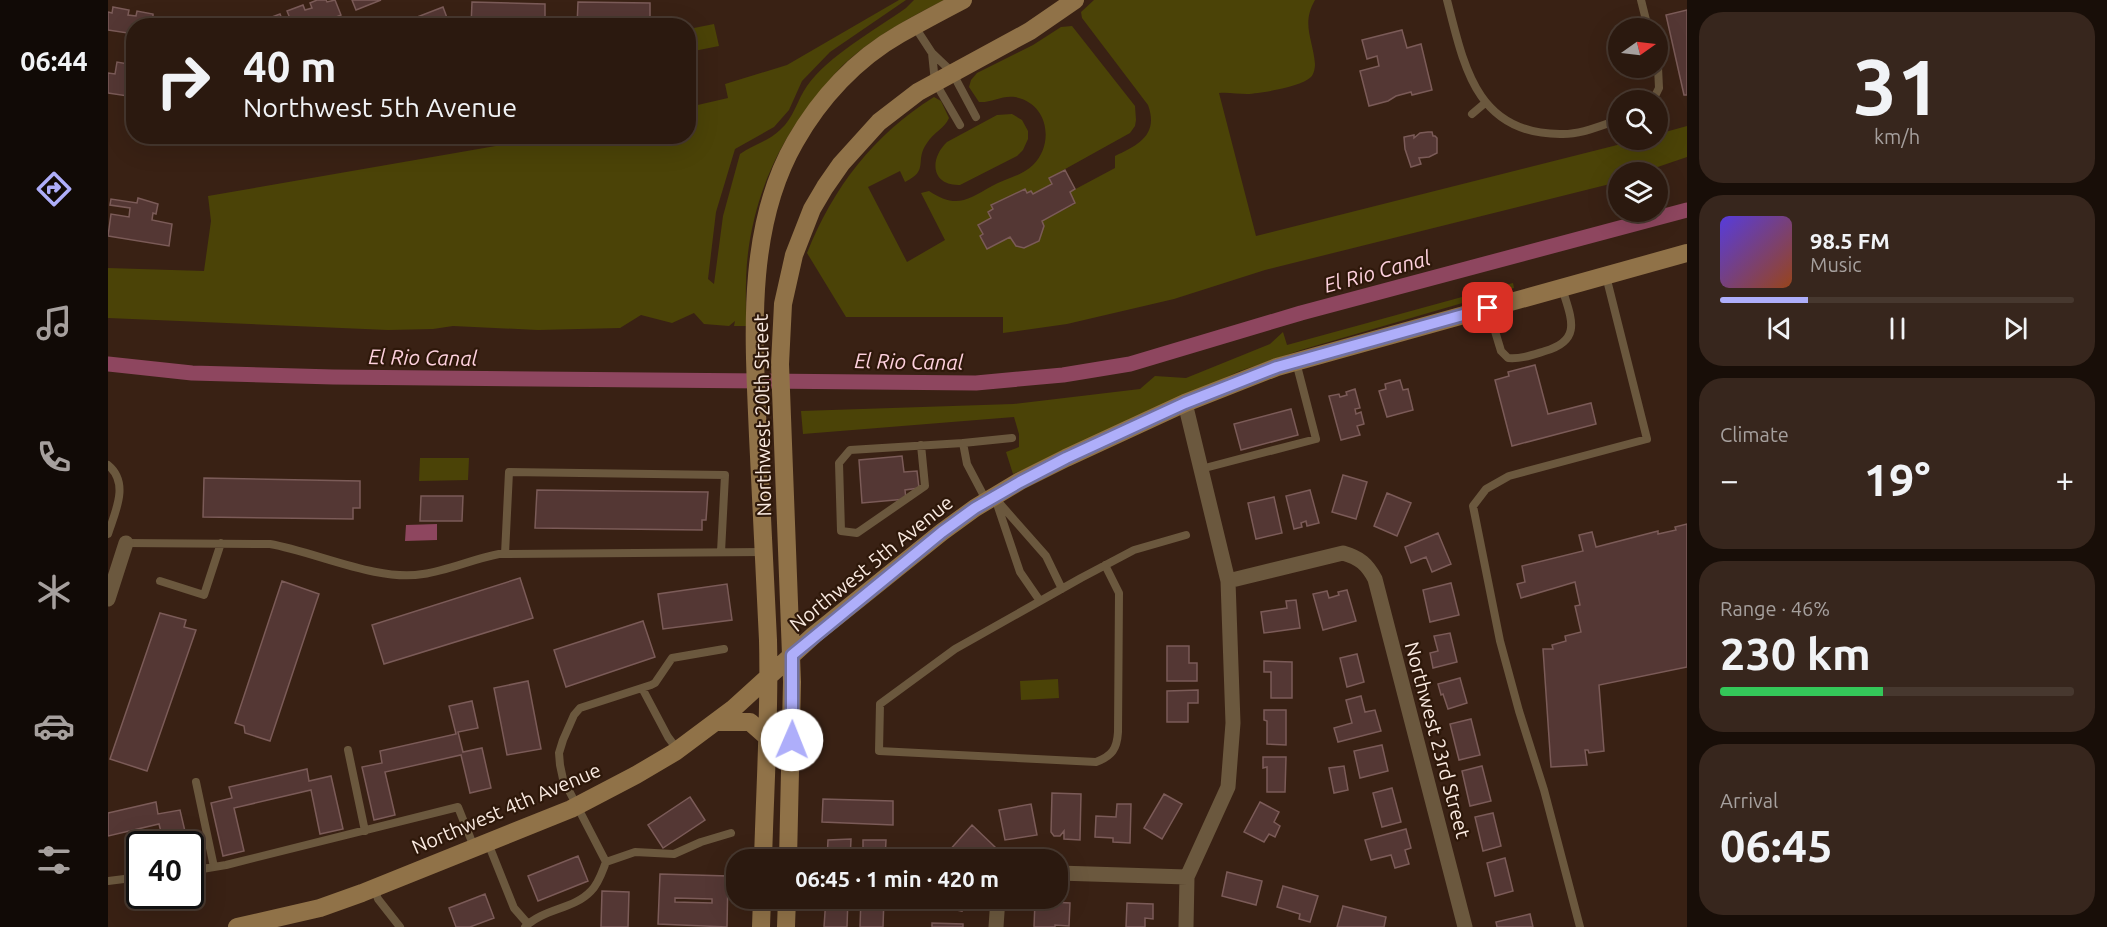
<!DOCTYPE html>
<html lang="en">
<head>
<meta charset="utf-8">
<style>
  :root { --surface:#2b190f; --page:#37261d; --text:#f1f3f6; --muted:#a6a09e; --line:#47382f; --accent:#aeaefa }
  body { margin:0; font-family:Ubuntu,sans-serif; background:var(--page); color:var(--text); height:100vh; display:flex; flex-direction:column; font-size:22px; white-space:nowrap }
  * { box-sizing:border-box; margin:0 }
  p { font-size:20px; color:var(--muted) }
  .icon { flex:none; width:33px; height:33px; fill:none; stroke:currentColor; stroke-width:2; stroke-linecap:round; stroke-linejoin:round }
  .map { position:relative; flex:1; overflow:hidden }
  .panel { display:flex; flex-direction:column; gap:12px; padding:12px; background:#180e08; width:420px }
  .panel>* { flex:none }
  .guide { position:absolute; left:18px; top:18px; width:570px; height:126px; border-radius:24px; box-shadow:0 6px 24px #0002,0 0 0 2px var(--line); background:#2b190f; color:var(--text); overflow:hidden }
  .needle { width:39px; rotate:76deg }
  .controls { position:absolute; left:1500px; top:18px; display:grid; gap:12px }
  .controls a { display:grid; place-items:center; width:60px; height:60px; border-radius:50%; background:var(--surface); box-shadow:0 6px 24px #0002,0 0 0 2px var(--line); font-size:30px }
  .speed { position:absolute; left:18px; top:831px; display:flex; gap:12px; font-size:30px; font-weight:700; text-align:center }
  .speed>* { display:grid; place-content:center; width:78px; height:78px; border-radius:50%; background:var(--surface); box-shadow:0 6px 24px #0002,0 0 0 2px var(--line); line-height:1 }
  .speed .limit { border:3px solid #111; border-radius:9px; background:#fff; color:#111 }
  .pin { position:absolute; display:grid; place-items:center; width:51px; height:51px; color:#fff; margin:-26px; border-radius:12px; box-shadow:0 3px 9px #0006 }
  .me { position:absolute; width:66px; margin:-33px; rotate:1deg; stroke-linejoin:round; filter:drop-shadow(0 0 4px #0008) }
  .turn { display:flex; align-items:center; gap:21px; height:126px; padding:0 18px; font-size:27px }
  .turn .icon { width:78px; height:78px; stroke-width:2.5 }
  .turn b { display:block; font-size:42px; line-height:51px }
  .big { font-size:45px; font-weight:700; line-height:1.1 }
  .panel .tile { flex:1; display:flex; flex-direction:column; justify-content:center; gap:9px; min-width:0; padding:0 21px; border-radius:24px; background:var(--page) }
  .panel .dial { align-items:center; gap:0 }
  .dial b { font-size:78px; line-height:1 }
  .song { display:flex; align-items:center; gap:18px }
  .cover { width:72px; height:72px; border-radius:9px; background:linear-gradient(135deg,hsl(250 70% 55%),hsl(20 70% 35%)) }
  .played { height:6px; border-radius:3px; background:linear-gradient(90deg,var(--accent) 25%,var(--line) 25%) }
  .keys { display:flex; justify-content:space-around; direction:ltr }
  .heat { display:flex; justify-content:space-between; align-items:center; font-size:33px; direction:ltr }
  .charge { height:9px; border-radius:4px; background:linear-gradient(90deg,#34c759 46%,var(--line) 0) }
  .trip { position:absolute; left:618px; top:849px; width:342px; height:60px; border-radius:24px; background:var(--surface); box-shadow:0 6px 24px #0002,0 0 0 2px var(--line); font-weight:700; line-height:60px; text-align:center }
  main { display:flex; flex:1; min-height:0 }
  .tab-bar { display:flex; flex-direction:column; width:108px; justify-content:space-around; align-items:center; background:#110a06; color:var(--muted) }
  .tab-bar .icon { width:42px; height:42px }
  .tab-bar .on { color:var(--accent) }
  .tab-bar b { font-size:27px; color:var(--text) }
  .map>svg:first-child { display:block }
  .green { fill:#4b4307 }
  .water { fill:#8e465f }
  .lines { fill:none; stroke-linecap:round; stroke-linejoin:round }
  .canal { stroke:#8e465f; stroke-width:15 }
  .building { fill:#543734; stroke:#7b5b58; stroke-width:1.5; fill-rule:evenodd }
  .lane { stroke:#6b583e; stroke-width:8 }
  .street { stroke:#6b583e; stroke-width:15 }
  .secondary { stroke:#907248; stroke-width:18 }
  .route-casing { stroke:#7171a2; stroke-width:15 }
  .route { stroke:#aeaefa; stroke-width:10 }
  .labels { text-anchor:middle; dominant-baseline:central; stroke-width:4.5; stroke-linejoin:round; paint-order:stroke }
  .street-label { font-size:20px; fill:#faeae1; stroke:#2e180a }
  .water-label { font-size:21px; font-style:italic; fill:#fed1de; stroke:#2e180a }
</style>
</head>
<body>
<main>
<nav class="tab-bar">
<b>06:44</b>
<svg class="icon on" aria-label="directions" viewBox="0 0 24 24"><path d="M12 3l9 9-9 9-9-9zM9 14v-3h6M13 9l2 2-2 2"/></svg>
<svg class="icon" aria-label="music" viewBox="0 0 24 24"><path d="M9 18V5l10-2v13"/><circle cx="6" cy="18" r="3"/><circle cx="16" cy="16" r="3"/></svg>
<svg class="icon" aria-label="phone" viewBox="0 0 24 24"><path d="M5 4h4l2 5-3 2q2 4 5 5l2-3 5 2v4C11 20 4 13 5 4z"/></svg>
<svg class="icon" aria-label="climate" viewBox="0 0 24 24"><path d="M12 3v18M4 7l16 10M4 17L20 7"/></svg>
<svg class="icon" aria-label="car" viewBox="0 0 24 24"><path d="M5 17H2v-5l4-1 3-4h7l3 4 3 1v5h-3M9 17h6M6 11h13"/><circle cx="7" cy="17" r="2"/><circle cx="17" cy="17" r="2"/></svg>
<svg class="icon" aria-label="filters" viewBox="0 0 24 24"><path d="M4 7h16M4 17h16"/><circle cx="9" cy="7" r="2"/><circle cx="15" cy="17" r="2"/></svg>
</nav>
<div class="map">
<svg width="1579" height="927" viewBox="0 0 1579 927">
  <rect width="100%" height="100%" fill="#392114"/>
  <path class="green" d="M791,0H798L722,52L694,81L681,110L666,127L627,149L608,212L600,279L606,284L615,216L632,154C645,145 661,141 672,130C686,118 689,100 699,86C720,56 767,30 798,8L806,0H836C803,17 771,34 743,58C731,68 721,80 712,92C672,139 648,191 640,253C637,277 638,302 638,326H626L627,321L621,326L596,324L586,313L564,323L533,315L512,328L430,330L345,326L325,329L280,330L0,318V268L96,271L103,221L100,196L440,137L580,136L581,107L620,98L617,84L679,65Z
    M986,0H1207C1193,24 1205,39 1207,64C1207,68 1206,74 1203,77C1193,87 1154,93 1139,94C1130,94 1120,92 1111,93L1148,236L1529,140H1550V134L1579,126V157L1535,172H1510V181L1506,183L1157,270L1066,299L959,324L895,333V317H738L699,253C725,188 765,135 826,97L833,101L841,118C837,128 825,133 819,143C806,161 822,170 797,182L792,171L760,187L799,262L837,240L813,193L821,191C848,209 859,200 884,186C896,179 914,176 925,165C947,143 940,103 907,97C894,95 883,103 871,102L861,87L863,80L869,73L925,45L953,27L964,26L1027,106L1028,120L1027,126L1022,133L941,178L944,184L925,194L923,191L919,193L917,189L880,212L883,218L870,225L875,234L872,236L879,249L902,237L908,246L916,248L931,241L934,221L967,204L962,192L1007,168V156C1030,145 1051,135 1040,105L974,18L973,12Z
    M606,24L611,46L581,52V29Z
    M904,114L914,120L920,131V139L915,150L909,156L852,185C823,186 821,159 839,142L889,115Z
    M1405,283L1406,288L1193,350L1132,371L905,474L898,452L911,447V434L906,417L695,434L693,411L905,404L1032,389L1047,376L1078,378L1162,344L1175,332L1179,345Z
    M312,458H361L360,480L311,481Z
    M950,679L951,698L913,700L912,681Z"/>
  <path class="water" d="M329,524V540L297,541L298,525Z"/>
  <g class="lines">
    <path class="canal" d="M0,364L84,373L225,377L868,383L955,375L1022,364L1193,313L1579,210"/>
  </g>
  <path class="building" d="M209,0H218L219,2L227,0L233,15L207,26H158L156,20L172,14L174,19L181,16L179,11L195,5L197,10L204,8L202,3Z
    M244,0H273L248,10Z
    M364,2L437,4V26H363Z
    M470,2L542,3V26H469Z
    M5,7L21,10L20,15L28,16L29,11L45,14V19L52,20L51,26H26V34L0,30V12L4,13Z
    M335,7L342,26H286Z
    M1579,10V95H1576L1558,15Z
    M76,18L93,21L92,26H68V22L76,24Z
    M1294,30L1299,48L1313,44L1324,90L1304,95L1303,92L1288,96L1280,101L1261,106L1252,71L1271,66L1269,56L1259,59L1254,40Z
    M22,53H26V97L0,93V73L7,74L9,62L20,64Z
    M1320,132H1324L1325,136H1327L1329,138V153L1321,157L1311,158L1313,164L1303,167L1297,149L1296,137L1306,135V138L1312,133Z
    M957,170L967,189L962,192L967,203L934,221L936,226L931,241L916,248L908,246L902,237L879,249L872,236L875,234L870,225L883,218L880,212L885,209L883,205L917,189L919,193L923,191L925,194L944,184L941,178Z
    M30,198L50,204L48,214L45,213L44,220L64,224L61,246L0,236L3,214L21,217L22,208L2,205L3,199L29,203Z
    M1427,365L1440,414L1483,403L1488,424L1404,446L1387,380L1401,376L1400,372Z
    M1292,380L1295,390L1300,389L1305,410L1279,417L1271,391L1278,389L1277,384Z
    M1247,389L1252,408L1247,409L1248,414L1253,412L1256,424L1249,426L1252,435L1233,440L1221,396L1231,394L1232,397L1239,395L1238,392Z
    M1183,409L1190,435L1133,450L1126,424Z
    M794,456L796,472L809,471L811,488L797,490L798,499L754,503L751,460Z
    M1235,475L1259,482L1248,519L1224,512Z
    M96,478L252,481V508H245V519L95,517Z
    M429,490L600,492L598,520H594V530L427,528Z
    M1202,490L1211,523L1199,526L1198,521L1193,523L1194,527L1186,529L1178,496Z
    M1279,493L1303,503L1289,536L1266,526Z
    M313,496H355L354,521H312Z
    M1166,497L1174,533L1148,539L1140,503Z
    M1579,524V667L1491,685L1496,751L1481,753L1480,750H1477L1479,765L1443,767L1435,649H1445L1444,645L1458,641L1457,636L1473,632L1467,606L1472,605L1467,582L1413,598L1409,584L1417,582L1414,566L1475,551L1471,535L1484,532L1488,547L1550,531V534L1568,530L1567,527Z
    M1330,533L1343,564L1324,572L1318,557L1303,563L1297,547Z
    M412,578L425,618L276,664L264,625Z
    M174,581L211,594L162,741L137,733L136,726L127,723Z
    M1343,583L1351,615L1322,622L1315,590Z
    M619,584L624,620L555,629L550,594Z
    M1239,590L1248,621L1215,630L1205,594L1219,591L1221,598L1231,595L1230,592Z
    M1188,600L1192,628L1156,633L1153,612L1179,608L1178,601Z
    M52,613L78,620L76,627L88,630L39,771L2,759Z
    M535,621L547,657L458,687L446,650Z
    M1342,633L1349,662L1325,668L1322,653L1330,651L1326,636Z
    M1059,646H1081V663H1089V681H1059Z
    M1249,654L1256,682L1239,687L1232,658Z
    M1156,661L1184,662V698H1163V672H1156Z
    M1352,678L1359,703L1340,709L1335,694L1333,695L1330,684Z
    M420,681L433,749L399,755L386,688Z
    M1090,690V703H1080V722H1059V691Z
    M1253,696L1257,712L1267,710L1273,731L1230,742L1226,728L1244,723L1238,700Z
    M364,701L370,728L350,732L355,752L374,748L383,788L362,793L353,755L277,772L287,815L266,820L254,767L274,763L272,751L348,734L341,706Z
    M1156,710H1178V745L1159,744V721L1156,720Z
    M1363,719L1372,755L1351,760L1342,724Z
    M1274,745L1280,771L1252,778L1246,751Z
    M1155,757H1178L1177,792H1159V767L1155,768Z
    M1236,766L1240,790L1226,793L1221,768Z
    M1374,766L1383,801L1362,806L1354,771Z
    M199,769L201,781L223,776L235,829L212,834L203,790L126,808L136,851L115,856L103,803L124,798L121,787Z
    M1284,788L1293,822L1274,827L1265,793Z
    M944,793L973,794L972,840L956,839V831L952,836H946L943,832Z
    M1056,794L1074,804L1054,839L1036,828Z
    M582,797L597,820L555,848L540,825Z
    M715,799L785,801V825L714,822Z
    M48,802L50,814L72,810L80,844H56L51,824L0,836V813Z
    M1152,802L1171,812L1166,822L1172,826L1167,837L1161,834L1156,842L1136,832Z
    M923,804L929,835L897,840L891,810Z
    M1009,804H1023L1022,843L1005,842V838L987,837L988,816L1008,817Z
    M1385,813L1393,846L1375,851L1367,817Z
    M864,825L887,847L876,859L874,856L871,860H848L840,852Z
    M1298,829L1303,848L1297,850L1301,864L1287,868L1283,855L1263,860L1257,840Z
    M743,839L742,860H719L720,840Z
    M755,840H778L777,860H755Z
    M470,856L480,881L430,901L420,876Z
    M1397,858L1405,891L1387,896L1379,863Z
    M1119,872L1154,881L1148,905L1114,896Z
    M552,874L620,876L619,927L550,924ZM567,898L604,899V903L567,902Z
    M1175,886L1210,896L1202,922L1191,919L1192,914L1169,907Z
    M494,891L521,892L520,927H493Z
    M377,894L386,918L362,927H348L341,908Z
    M718,898H740L739,927H716Z
    M753,898H776L775,927H752Z
    M824,898H856L854,911L823,905Z
    M927,901L962,903L961,926L947,925V927H926Z
    M1019,903L1045,904V919L1037,918V927H1018Z
    M1235,906L1278,917L1276,927H1229Z
    M1422,914L1425,927H1389L1388,922Z
    M824,923L855,924V927H824Z"/>
  <g class="lines">
    <path class="lane" d="M1339,0C1356,66 1368,134 1452,134C1472,135 1492,126 1510,120
      M1533,0L1540,28
      M807,27L824,53L844,72L868,117
      M824,53L827,82L852,125
      M1545,100L1551,88L1550,67
      M1364,114L1377,103
      M1380,308L1393,351L1400,358C1414,359 1424,355 1437,351C1475,340 1463,318 1454,288
      M813,445L817,486L749,533L733,531L731,463L742,450L855,443
      M0,465C22,483 7,512 0,534
      M1093,469L1208,439L1188,362
      M886,497L938,556L954,589
      M878,500L859,464L855,443L904,438
      M888,501L912,572L932,601
      M18,543L162,544C208,552 270,582 315,574C341,570 365,559 391,554L655,552
      M397,554L401,472L617,475L613,552
      M997,565L1011,593L1010,732C1009,749 1004,756 988,762L771,751L772,704L847,649L973,578L1026,550L1078,535
      M52,581L96,595L113,543
      M616,649L564,658L547,683L543,685L472,708L466,715L455,740L451,753L452,765L455,779L498,862L527,852L566,854L593,842L623,833
      M534,688L560,737L569,749
      M240,750L257,831
      M88,782L106,867
      M380,843L406,908L420,924
      M82,871L118,865L350,807L366,847
      M0,881L32,877
      M266,888L270,899L292,927
      M417,927C436,908 465,910 483,891C491,883 494,872 498,862
      M1472,927L1436,790L1411,711L1392,641L1365,506L1378,489L1401,476L1539,439L1498,276"/>
    <path class="street" d="M1077,403L1120,581L1125,723L1120,787L1079,877L1078,927
      M1120,581L1235,553C1252,558 1259,564 1267,579L1357,927
      M0,599L18,543
      M950,873L1079,877
      M888,927L890,898"/>
    <path class="secondary" d="M608,722H642L659,737
      M655,860C657,787 662,713 660,640C657,572 653,504 650,436C646,339 637,229 687,142C712,98 748,59 792,34C813,22 834,11 855,0
      M680,860L684,682L672,364L675,304L686,255L704,209L717,187L733,164L771,122L810,92L922,31L967,0
      M129,927L212,908L254,893L463,809L528,775L567,752L626,708L706,635L834,532L867,508L912,481L958,458L1077,403L1169,367L1579,253
      M653,927L654,898
      M678,927L679,898"/>
  </g>
  <g class="lines">
    <defs>
      <path id="route" d="M684,740V655L834,532L867,508L912,482L958,458L1077,403L1169,367L1380,308"/>
    </defs>
    <use href="#route" class="route-casing"/>
    <use href="#route" class="route"/>
  </g>
  <g class="labels">
    <g class="street-label">
      <text transform="translate(654 415) rotate(-91)">Northwest 20th Street</text>
      <text transform="translate(763 563) rotate(-39)">Northwest 5th Avenue</text>
      <text transform="translate(1330 740) rotate(75)">Northwest 23rd Street</text>
      <text transform="translate(398 808) rotate(-23)">Northwest 4th Avenue</text>
    </g>
    <g class="water-label">
      <text transform="translate(1269 271) rotate(-15)">El Rio Canal</text>
      <text transform="translate(315 357) rotate(1)">El Rio Canal</text>
      <text transform="translate(801 361) rotate(1)">El Rio Canal</text>
    </g>
  </g>
</svg>
<div class="controls">
<a><svg class="needle" viewBox="-14 -14 28 28"><path d="M0-13l5 13h-10z" fill="#e53935"/><path d="M0 13l5-13h-10z" fill="#a6a09e"/></svg></a>
<a><svg class="icon" aria-label="search" viewBox="0 0 24 24"><circle cx="10" cy="10" r="6"/><path d="M15 15l6 6"/></svg></a>
<a><svg class="icon" aria-label="layers" viewBox="0 0 24 24"><path d="M12 4l9 5-9 5-9-5zM3 14l9 5 9-5"/></svg></a>
</div>
<div class="speed"><div class="limit">40</div></div>
<div class="pin" style="left:1380px;top:308px;background:#d93025"><svg class="icon" aria-label="arrive" viewBox="0 0 24 24"><path d="M6 21V4h12l-3 4 3 4H6"/></svg></div>
<svg class="me" style="left:684px;top:740px" viewBox="-20 -20 40 40"><circle r="19" fill="#fff"/><path d="M0-13L10 11 0 6-10 11z" fill="#aeaefa"/></svg>
<div class="trip">06:45 · 1 min · 420 m</div>
<div class="guide">
<div class="turn"><svg class="icon" aria-label="right" viewBox="0 0 24 24"><path d="M7 20v-9h11M14 6l5 5-5 5"/></svg><div><b>40 m</b>Northwest 5th Avenue</div></div>
</div>
</div>
<section class="panel">
<div class="tile dial"><b>31</b><p>km/h</p></div>
<div class="tile">
<div class="song"><i class="cover"></i><div><b>98.5 FM</b><p>Music</p></div></div>
<div class="played"></div>
<div class="keys"><svg class="icon" aria-label="previous" viewBox="0 0 24 24"><path d="M18 5L8 12l10 7zM5 5v14"/></svg><svg class="icon" aria-label="pause" viewBox="0 0 24 24"><path d="M8 5v14M16 5v14"/></svg><svg class="icon" aria-label="next" viewBox="0 0 24 24"><path d="M6 5l10 7-10 7zM19 5v14"/></svg></div>
</div>
<div class="tile"><p>Climate</p>
<div class="heat"><a>−</a><b class="big">19°</b><a>+</a></div>
</div>
<div class="tile"><p>Range · 46%</p><b class="big">230 km</b><div class="charge"></div></div>
<div class="tile"><p>Arrival</p><b class="big">06:45</b></div>
</section>
</main>
</body>
</html>
